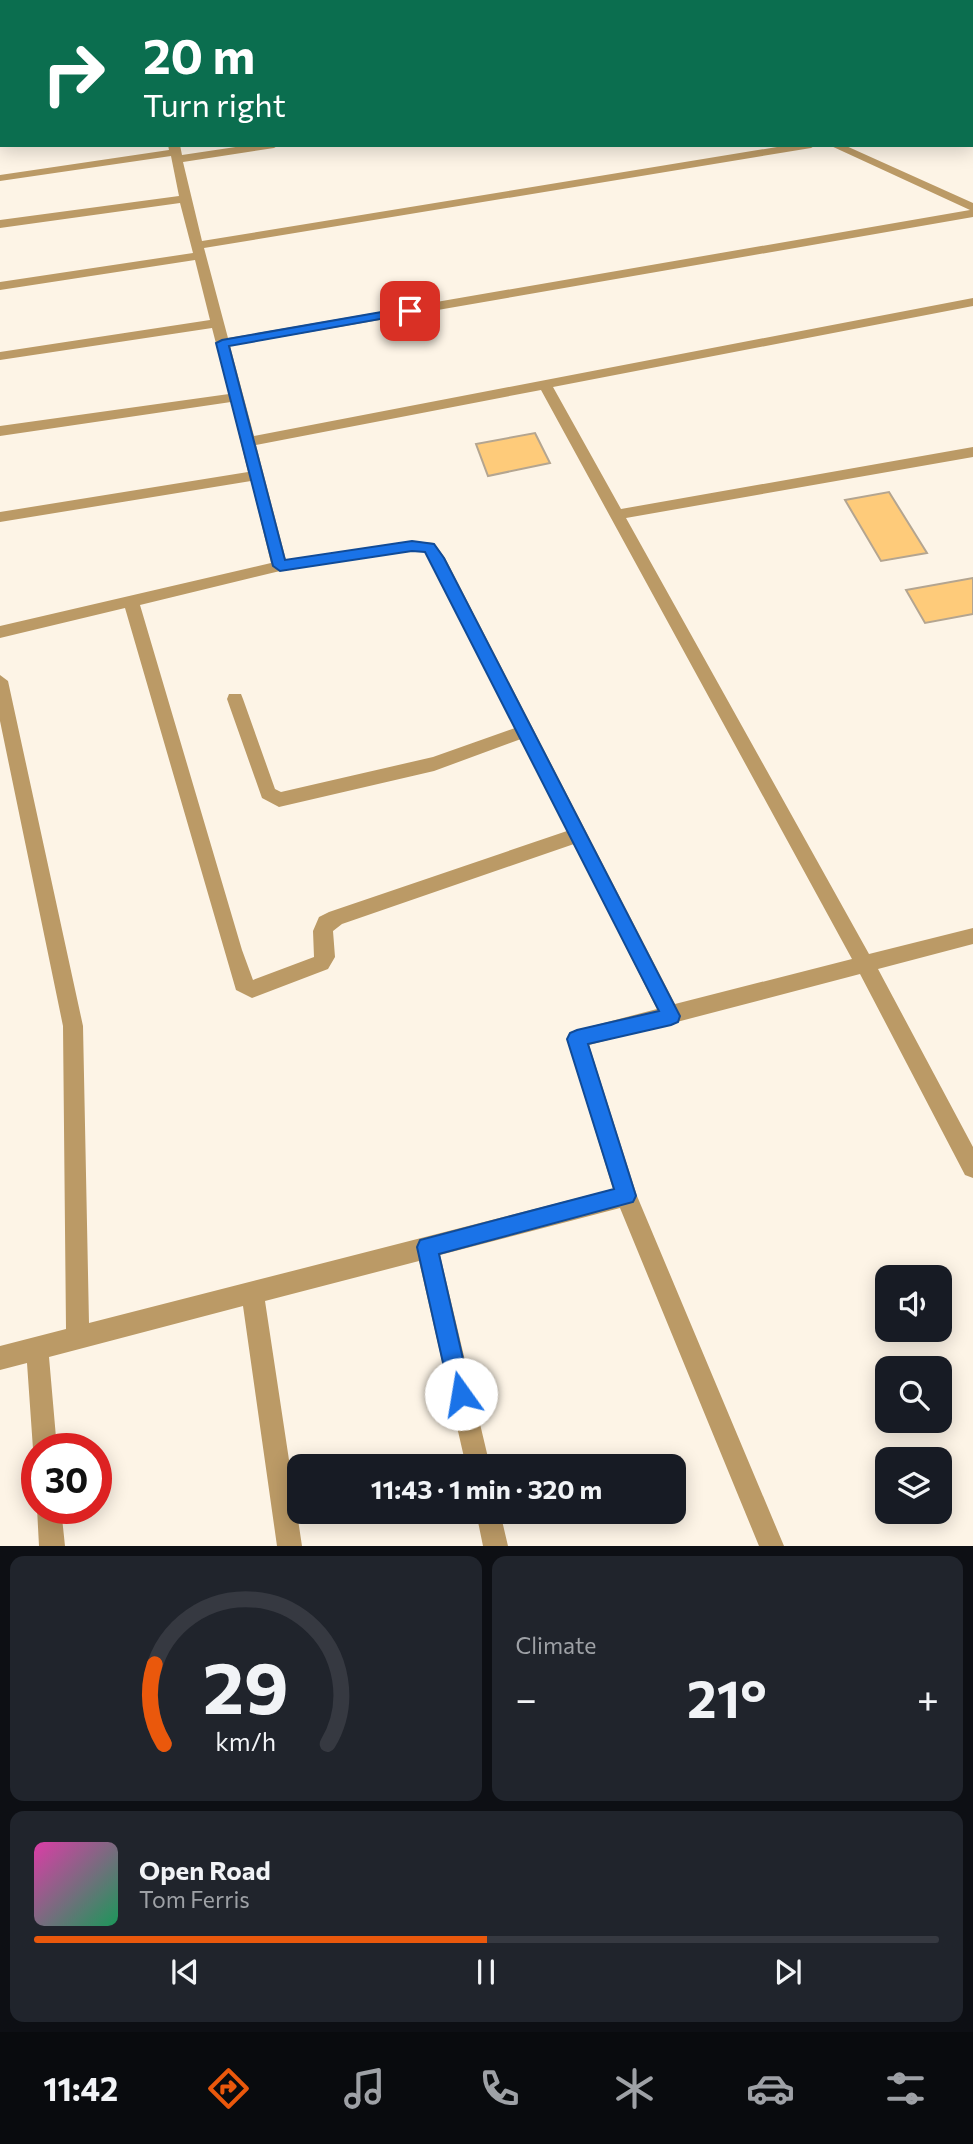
<!DOCTYPE html>
<html lang="en">
<head>
<meta charset="utf-8">
<style>
  :root { --surface:#171b24; --page:#20242c; --text:#f1f3f6; --muted:#9ea1a6; --line:#363941; --accent:#ea580c }
  body { margin:0; font-family:Commissioner,sans-serif; background:var(--page); color:var(--text); height:100vh; display:flex; flex-direction:column; font-size:26px; white-space:nowrap }
  * { box-sizing:border-box; margin:0 }
  p { font-size:23px; color:var(--muted) }
  .icon { flex:none; width:38px; height:38px; fill:none; stroke:currentColor; stroke-width:2; stroke-linecap:round; stroke-linejoin:round }
  .map { position:relative; height:1546px; overflow:hidden }
  .details { display:flex; flex-direction:column; gap:10px; padding:10px; background:#0d0f14; flex:1 }
  .details>* { flex:none }
  .banner { position:absolute; left:0px; top:0px; width:973px; height:147px; box-shadow:0 4px 18px #0003; background:#0b6e4f; color:#fff; overflow:hidden }
  .fabs { position:absolute; left:875px; top:1265px; display:grid; gap:14px }
  .fabs a { display:grid; place-items:center; width:77px; height:77px; border-radius:14px; background:var(--surface); box-shadow:0 4px 18px #0003; font-size:35px }
  .speed { position:absolute; left:21px; top:1433px; display:flex; gap:14px; font-size:35px; font-weight:700; text-align:center }
  .speed>* { display:grid; place-content:center; width:91px; height:91px; border-radius:50%; background:var(--surface); box-shadow:0 4px 18px #0003; line-height:1 }
  .speed .limit { border:10px solid #d22; background:#fff; color:#111 }
  .pin { position:absolute; display:grid; place-items:center; width:60px; height:60px; color:#fff; margin:-30px; border-radius:14px; box-shadow:0 4px 10px #0006 }
  .me { position:absolute; width:77px; margin:-38px; rotate:347deg; stroke-linejoin:round; filter:drop-shadow(0 0 5px #0008) }
  .turn { display:flex; align-items:center; gap:24px; height:147px; padding:0 28px; font-size:32px }
  .turn .icon { width:91px; height:91px; stroke-width:2.5 }
  .turn b { display:block; font-size:49px; line-height:60px }
  .big { font-size:52px; font-weight:700; line-height:1.1 }
  .details .card { flex:1; display:flex; flex-direction:column; justify-content:center; gap:10px; min-width:0; padding:0 24px; border-radius:14px; background:var(--page) }
  .details .dial { align-items:center; gap:0 }
  .dial svg { height:182px; overflow:visible; fill:none; stroke:var(--line); stroke-width:7; stroke-linecap:round; text-anchor:middle }
  .dial text { fill:var(--text); stroke:none }
  .song { display:flex; align-items:center; gap:21px }
  .cover { width:84px; height:84px; border-radius:10px; background:linear-gradient(135deg,hsl(320 70% 55%),hsl(150 70% 35%)) }
  .played { height:7px; border-radius:4px; background:linear-gradient(90deg,var(--accent) 50%,var(--line) 50%) }
  .keys { display:flex; justify-content:space-around; direction:ltr }
  .heat { display:flex; justify-content:space-between; align-items:center; font-size:38px; direction:ltr }
  .details .tiles { flex:1; display:grid; gap:10px; grid-template-columns:1fr 1fr }
  .card:last-child { grid-column:span 2 }
  .trip { position:absolute; left:287px; top:1454px; width:399px; height:70px; border-radius:14px; background:var(--surface); box-shadow:0 4px 18px #0003; font-weight:700; line-height:70px; text-align:center }
  .dock { display:flex; height:112px; justify-content:space-around; align-items:center; background:#090b0e; color:var(--muted) }
  .dock .icon { width:49px; height:49px }
  .dock .on { color:var(--accent) }
  .dock b { font-size:32px; color:var(--text) }
  .map>svg:first-child { display:block }
  .building { fill:#fecb7a; stroke:#b4a590; stroke-width:2 }
  .lines { fill:none; stroke-linecap:round; stroke-linejoin:round }
  .street { fill:#bb9a66; fill-rule:evenodd }
  .route { fill:#1a73e8; stroke:#114b97; stroke-width:2 }
</style>
</head>
<body>
<div class="map">
<svg width="973" height="1546" viewBox="0 0 973 1546">
  <rect width="100%" height="100%" fill="#fdf4e6"/>
  <path class="building" d="M535,433L550,463L488,476L476,444Z
    M889,492L927,553L881,561L845,500Z
    M973,578V614L925,623L906,590Z"/>
  <g class="lines">
    <path class="street" d="M37,0H47V2H37Z
      M127,0H137L138,2H128Z
      M382,0H392L393,2H383Z
      M665,0H675L676,2H666Z
      M842,0H852L853,2H843Z
      M971,20H973V26H971Z
      M971,92H973L971,99Z
      M0,114H2V120H0Z
      M168,145H180L182,155L249,145H279L274,148L183,162L202,241L789,145H816L811,148L204,248L228,338L970,210L829,145H844L973,203V217L230,346L254,436L973,298V306L553,387L621,509L973,447V457L626,518L869,954L973,928V944L878,969L973,1147V1178L965,1175L860,974L589,1045L637,1196L784,1546H759L620,1208L440,1255L490,1466H466L419,1261L265,1301L302,1546H277L243,1306L49,1357L57,1449H37L36,1458L33,1449L27,1363L0,1370V1346L66,1329L63,1026L0,721V675L8,681L83,1026L89,1323L613,1189L567,1039L570,1032L577,1030L657,1009L574,844L342,924L333,931L335,957L328,969L252,998L236,990L125,608L0,638V626L271,563L251,481L0,522V512L248,472L231,402L0,436V426L229,394L212,328L0,360V352L210,320L195,260L0,290V282L193,253L180,203L0,228V220L179,196L171,156L0,181V175L169,150ZM541,390L852,959L675,1004L445,558L434,543L412,541L286,560L256,445ZM412,551L425,552L430,560L515,728L433,757L281,792L275,789L243,699L241,694H229L227,699L262,798L279,807L434,771L521,739L567,831L329,912L319,917L313,931L314,957L253,980L242,950L140,605L280,571Z
      M37,1508H61L65,1546H39Z
      M476,1512H500L508,1546H483Z"/>
  </g>
  <path class="route" d="M410,307L414,308V313L229,346L285,560L412,541L434,544L444,558L680,1016L678,1022L671,1025L588,1044L636,1196L633,1202L439,1254L471,1394L468,1401L461,1404L453,1401L450,1394L417,1247L420,1240L614,1189L567,1039L570,1033L577,1030L659,1011L425,552L412,551L280,571L273,566L216,343L222,340Z"/>
</svg>
<div class="fabs">
<a><svg class="icon" aria-label="sound" viewBox="0 0 24 24"><path d="M4 9h4l5-4v14l-5-4H4zM17 9q2 3 0 6"/></svg></a>
<a><svg class="icon" aria-label="search" viewBox="0 0 24 24"><circle cx="10" cy="10" r="6"/><path d="M15 15l6 6"/></svg></a>
<a><svg class="icon" aria-label="layers" viewBox="0 0 24 24"><path d="M12 4l9 5-9 5-9-5zM3 14l9 5 9-5"/></svg></a>
</div>
<div class="speed"><div class="limit">30</div></div>
<div class="pin" style="left:410px;top:311px;background:#d93025"><svg class="icon" aria-label="arrive" viewBox="0 0 24 24"><path d="M6 21V4h12l-3 4 3 4H6"/></svg></div>
<svg class="me" style="left:461px;top:1394px" viewBox="-20 -20 40 40"><circle r="19" fill="#fff"/><path d="M0-13L10 11 0 6-10 11z" fill="#1a73e8"/></svg>
<div class="trip">11:43 · 1 min · 320 m</div>
<div class="banner">
<div class="turn"><svg class="icon" aria-label="right" viewBox="0 0 24 24"><path d="M7 20v-9h11M14 6l5 5-5 5"/></svg><div><b>20 m</b>Turn right</div></div>
</div>
</div>
<section class="details">
<div class="tiles">
<div class="card dial"><svg viewBox="0 0 100 80">
<path d="M14 69A42 42 0 1 1 86 69"/>
<path d="M14 69A42 42 0 0 1 10 34" stroke="#ea580c"/>
<text x="50" y="56" font-size="32" font-weight="700">29</text>
<text x="50" y="72" font-size="11">km/h</text>
</svg></div>
<div class="card"><p>Climate</p>
<div class="heat"><a>−</a><b class="big">21°</b><a>+</a></div>
</div>
<div class="card">
<div class="song"><i class="cover"></i><div><b>Open Road</b><p>Tom Ferris</p></div></div>
<div class="played"></div>
<div class="keys"><svg class="icon" aria-label="previous" viewBox="0 0 24 24"><path d="M18 5L8 12l10 7zM5 5v14"/></svg><svg class="icon" aria-label="pause" viewBox="0 0 24 24"><path d="M8 5v14M16 5v14"/></svg><svg class="icon" aria-label="next" viewBox="0 0 24 24"><path d="M6 5l10 7-10 7zM19 5v14"/></svg></div>
</div>
</div>
</section>
<nav class="dock">
<b>11:42</b>
<svg class="icon on" aria-label="directions" viewBox="0 0 24 24"><path d="M12 3l9 9-9 9-9-9zM9 14v-3h6M13 9l2 2-2 2"/></svg>
<svg class="icon" aria-label="music" viewBox="0 0 24 24"><path d="M9 18V5l10-2v13"/><circle cx="6" cy="18" r="3"/><circle cx="16" cy="16" r="3"/></svg>
<svg class="icon" aria-label="phone" viewBox="0 0 24 24"><path d="M5 4h4l2 5-3 2q2 4 5 5l2-3 5 2v4C11 20 4 13 5 4z"/></svg>
<svg class="icon" aria-label="climate" viewBox="0 0 24 24"><path d="M12 3v18M4 7l16 10M4 17L20 7"/></svg>
<svg class="icon" aria-label="car" viewBox="0 0 24 24"><path d="M5 17H2v-5l4-1 3-4h7l3 4 3 1v5h-3M9 17h6M6 11h13"/><circle cx="7" cy="17" r="2"/><circle cx="17" cy="17" r="2"/></svg>
<svg class="icon" aria-label="filters" viewBox="0 0 24 24"><path d="M4 7h16M4 17h16"/><circle cx="9" cy="7" r="2"/><circle cx="15" cy="17" r="2"/></svg>
</nav>
</body>
</html>
